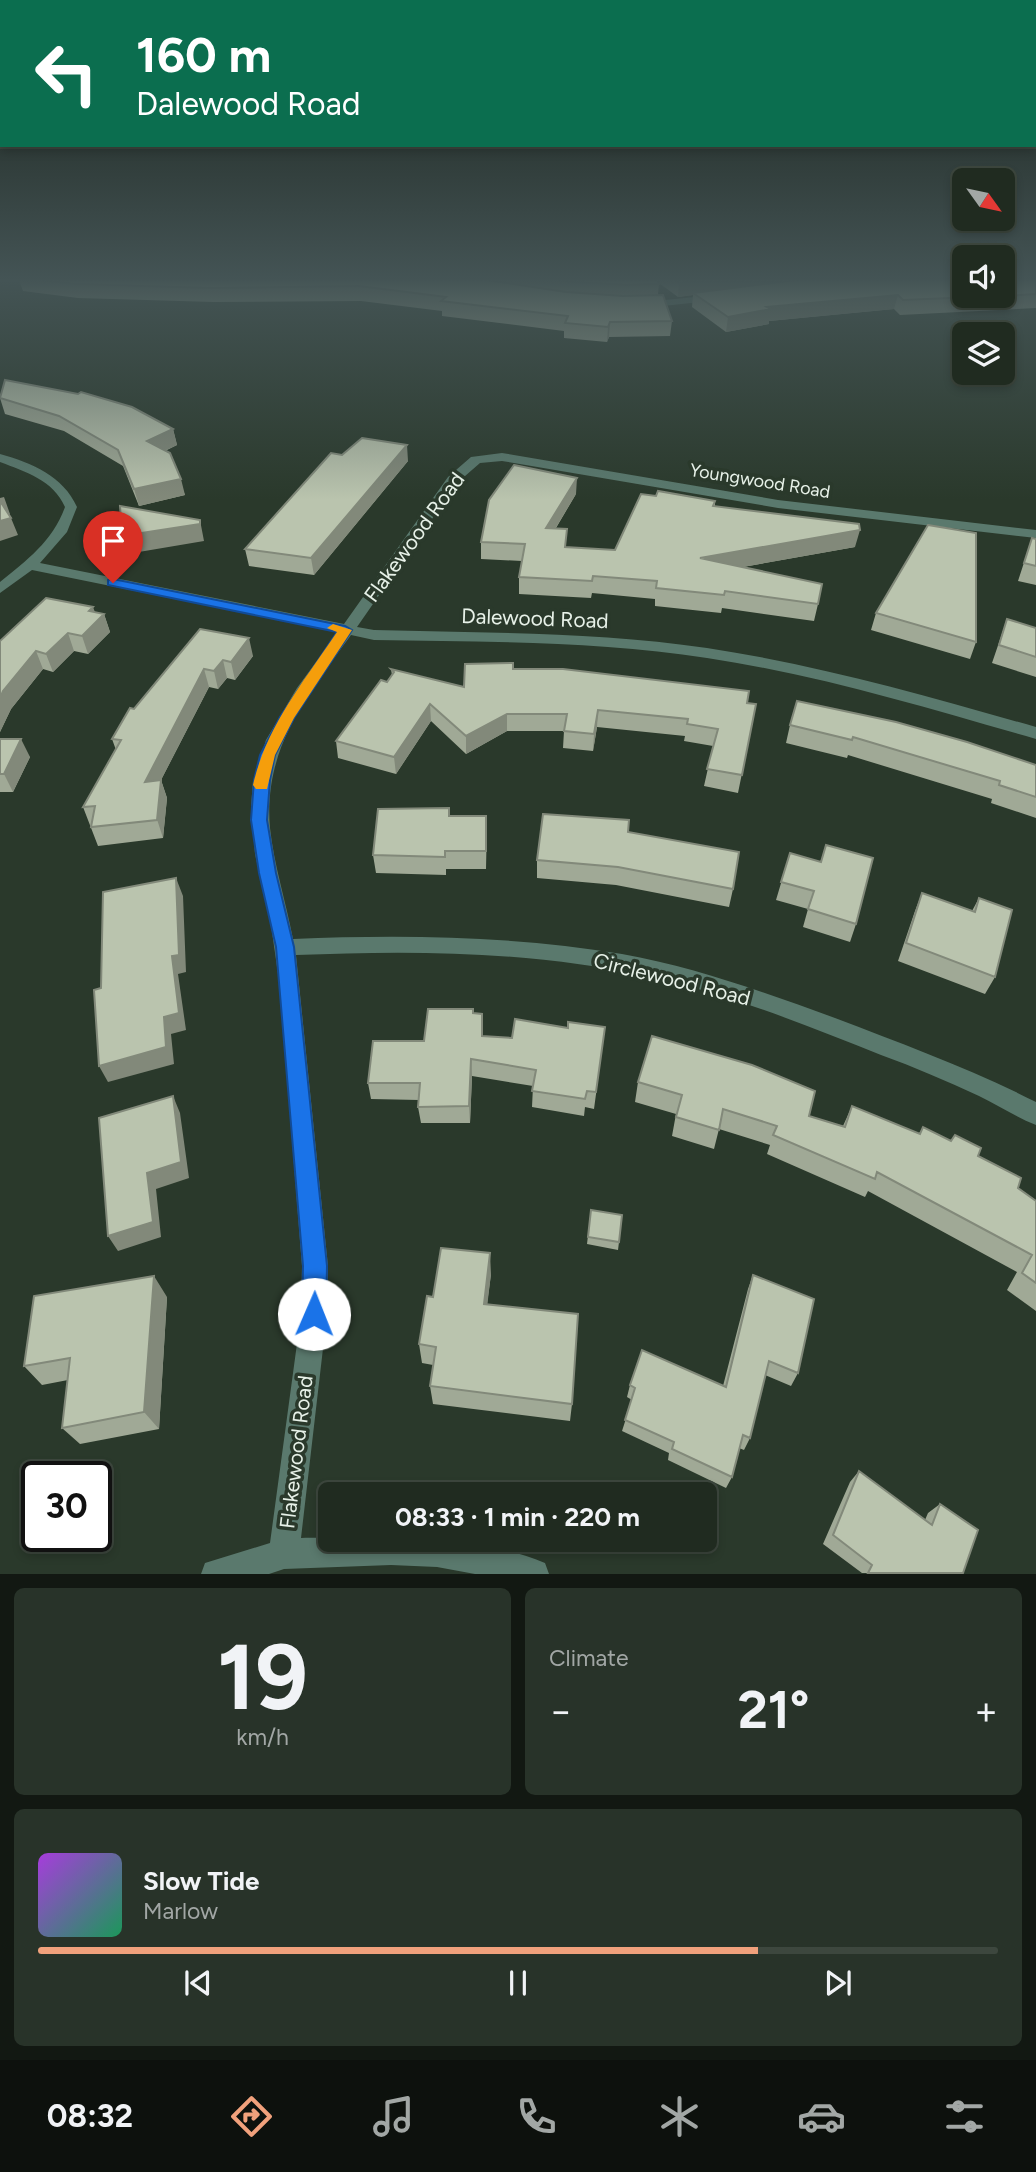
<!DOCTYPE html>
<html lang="en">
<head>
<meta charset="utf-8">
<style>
  :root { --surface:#202b20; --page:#283329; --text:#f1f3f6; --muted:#a2a7a5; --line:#3d473e; --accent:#f1a17c }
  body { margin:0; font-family:Figtree,sans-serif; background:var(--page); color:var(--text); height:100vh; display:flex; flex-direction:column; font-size:26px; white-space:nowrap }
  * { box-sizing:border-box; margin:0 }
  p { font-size:23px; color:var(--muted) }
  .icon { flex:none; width:38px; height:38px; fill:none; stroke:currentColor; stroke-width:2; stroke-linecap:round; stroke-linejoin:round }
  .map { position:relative; height:1574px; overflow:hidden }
  .panel { display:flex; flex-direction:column; gap:14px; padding:14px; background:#121812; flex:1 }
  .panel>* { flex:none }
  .guide { position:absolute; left:0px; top:0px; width:1036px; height:147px; box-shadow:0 4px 10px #0003,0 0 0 2px var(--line); background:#0b6e4f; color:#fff; overflow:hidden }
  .needle { width:46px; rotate:123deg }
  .buttons { position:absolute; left:952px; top:168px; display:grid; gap:14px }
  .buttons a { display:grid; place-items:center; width:63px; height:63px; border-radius:10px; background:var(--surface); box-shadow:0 4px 10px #0003,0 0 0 2px var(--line); font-size:35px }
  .speed { position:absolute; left:21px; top:1461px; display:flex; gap:14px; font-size:35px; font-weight:700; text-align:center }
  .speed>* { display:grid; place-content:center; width:91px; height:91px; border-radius:50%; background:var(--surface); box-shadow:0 4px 10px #0003,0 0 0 2px var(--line); line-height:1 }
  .speed .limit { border:4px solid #111; border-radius:10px; background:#fff; color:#111 }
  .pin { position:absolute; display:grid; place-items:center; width:60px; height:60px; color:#fff; margin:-72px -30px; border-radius:50% 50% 50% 0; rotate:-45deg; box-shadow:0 0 7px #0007 }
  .pin .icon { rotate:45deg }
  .me { position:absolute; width:77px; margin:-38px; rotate:1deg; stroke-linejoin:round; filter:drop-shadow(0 0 5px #0008) }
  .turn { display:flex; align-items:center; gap:24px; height:147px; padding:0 21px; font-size:32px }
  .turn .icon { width:91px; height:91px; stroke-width:2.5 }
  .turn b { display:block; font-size:49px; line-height:60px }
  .big { font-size:52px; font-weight:700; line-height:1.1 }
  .panel .widget { flex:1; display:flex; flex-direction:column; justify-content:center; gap:10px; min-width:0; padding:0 24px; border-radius:10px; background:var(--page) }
  .panel .dial { align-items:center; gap:0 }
  .dial b { font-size:91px; line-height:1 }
  .song { display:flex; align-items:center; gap:21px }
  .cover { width:84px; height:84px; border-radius:10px; background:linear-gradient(135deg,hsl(280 70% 55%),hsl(150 70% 35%)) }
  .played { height:7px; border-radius:4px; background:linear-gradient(90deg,var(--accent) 75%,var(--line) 75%) }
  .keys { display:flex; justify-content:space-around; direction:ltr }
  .heat { display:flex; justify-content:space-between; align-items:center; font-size:38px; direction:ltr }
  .panel .tiles { flex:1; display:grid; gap:14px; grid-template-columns:1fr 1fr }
  .widget:last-child { grid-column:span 2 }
  .trip { position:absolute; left:318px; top:1482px; width:399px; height:70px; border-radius:10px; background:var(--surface); box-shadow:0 4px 10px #0003,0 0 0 2px var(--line); font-weight:700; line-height:70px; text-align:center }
  .menu { display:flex; height:112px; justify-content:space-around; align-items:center; background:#0d110d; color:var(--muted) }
  .menu .icon { width:49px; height:49px }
  .menu .selected { color:var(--accent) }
  .menu b { font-size:32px; color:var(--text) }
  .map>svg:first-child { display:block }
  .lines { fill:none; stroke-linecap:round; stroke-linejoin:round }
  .street { fill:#5a796d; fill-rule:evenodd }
  .wall { fill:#a0a996 }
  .shaded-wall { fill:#82897a }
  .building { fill:#bac4ae; stroke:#82897a; stroke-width:2 }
  .route { fill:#1a73e8; stroke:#114b97; stroke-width:2 }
  .slow { fill:#f59e0b }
  .labels { text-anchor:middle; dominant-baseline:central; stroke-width:7; stroke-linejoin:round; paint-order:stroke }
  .far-street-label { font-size:18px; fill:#e7f1e8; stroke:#2a392b }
  .street-label { font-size:21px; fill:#e7f1e8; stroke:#2a392b }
</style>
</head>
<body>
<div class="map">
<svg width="1036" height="1574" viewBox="0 0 1036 1574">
  <rect width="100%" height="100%" fill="#2a392b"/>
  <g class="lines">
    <path class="street" d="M715,295L720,298L718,300L645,308L640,305L645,302Z
      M502,453L778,500L1036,530V538L778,508L502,461L480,463L457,483L357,627L374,630C485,633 596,632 707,648C819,665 927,696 1036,727V739C927,708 820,675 707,658C597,641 485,642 374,640L351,635C307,695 263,749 270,828C274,865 286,902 293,939C403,934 513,936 622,954C695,967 766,993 835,1018C903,1044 971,1069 1036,1102V1125C1016,1117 998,1105 979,1096C947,1081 914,1067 881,1055C806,1025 729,994 650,977C534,951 414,950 296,955L328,1266L327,1314L301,1538C324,1537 339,1540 363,1540C429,1540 483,1538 545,1563L549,1574H475L437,1567L391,1565L284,1569L269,1574H201L205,1563L270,1543L301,1314L302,1266L280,988L271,925L255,854L251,806L253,782L266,740L297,688L338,632L32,570L0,593V582C27,560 53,541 65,507C53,480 26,472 0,462V454C32,463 63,476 77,507L67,532L40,563L344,624L448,477L471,457Z"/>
  </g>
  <path class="wall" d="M19,280H1036V308L900,315L894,309L769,321V324L726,332L692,307L693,295L678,297L659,283L658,295L672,321L670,336L609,337L607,342L564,338V331L442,316V311L361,301L214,302L78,298L23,291Z
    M0,398L173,429L177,445L165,451L185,495L139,506L123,466L64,431L5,414Z
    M342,455L408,461L314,575L249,566L245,549Z
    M576,494L556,528L566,547L615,550L656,496L715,501V506L855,547L743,567L818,604L814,621L722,608L721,613L655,606V599L592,593L591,598L519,594V577L522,561L481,559V542Z
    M1032,538L1036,539V585L1018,581Z
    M95,612L104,614L110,632L88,654L74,651L53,672L43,669L11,709L0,732V641Z
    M876,613L976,642L970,659L871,630Z
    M1007,619L1036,628V677L992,663Z
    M200,629L253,656L235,680L227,678L218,689L209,687L161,780L167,798L163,838L98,846L83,807L116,750L112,739L134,709Z
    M391,669L464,687L513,669L756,704L738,793L704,786L713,746L684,741L685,736L597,727L593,751L563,748L564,731H507L466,754L431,721L396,774L338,758L336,741L387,682L392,675Z
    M790,725L1036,765V818L991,803L992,799L848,755L847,758L786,743Z
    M0,739L30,757L13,792H0Z
    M449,808L450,816H486V869H446V875L376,873L373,855Z
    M628,832L733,889L729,907L616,885L537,878V860Z
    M790,853L856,924L850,942L803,927L808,909L776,900Z
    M922,893L972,911L979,898L995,977L985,994L898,961L915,911Z
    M473,1013L483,1036L512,1038L568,1028L605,1027L594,1109L585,1107L584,1116L532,1107L533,1086L472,1076L470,1123H421L418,1107L419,1100L371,1099L368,1083L424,1041Z
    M638,1082L809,1116L843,1126L852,1106L919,1134L923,1127L978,1156L1018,1188L1036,1201V1311L1007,1290L1017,1272L868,1191L865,1197L767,1154L770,1145L719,1129L714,1149L672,1136L676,1114L635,1102Z
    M591,1210L619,1242L618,1250L587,1244Z
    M491,1274L487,1304L572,1404L570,1421L433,1404L430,1386L433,1365L422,1363L419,1344L433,1297Z
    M753,1275L798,1373L791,1386L765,1375L750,1438L744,1450L739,1448L732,1477L726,1488L668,1460L669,1453L622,1431L632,1400L627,1397L630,1385L723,1386L748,1289Z
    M167,1297L159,1429L80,1444L62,1428L68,1380L42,1385L24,1366Z
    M859,1471L925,1520L928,1513L940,1504L963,1573H862L823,1544L850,1482Z"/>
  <path class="shaded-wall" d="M704,280H833L693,293V295L678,297L679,283Z
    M898,295L894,309L769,321V324L726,332L728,317L767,307Z
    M610,322L609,337L607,342L608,327Z
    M173,429L177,445L151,457L147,441Z
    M407,445L408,461L314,575L311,558Z
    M577,478L576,494L546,544V528Z
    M181,479L185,495L139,506L134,489Z
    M4,497L10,514L5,515L0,502V498Z
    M11,518L18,535L0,541V521Z
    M200,520L204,541L127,554L122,536Z
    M860,530L855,547L698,575L700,558Z
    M93,607L98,620L104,614L110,632L88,654L82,636L89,611Z
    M68,633L74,651L53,672L46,654Z
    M249,638L253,656L235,680L231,662Z
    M36,651L43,669L11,709L0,732V698L3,691Z
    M223,660L227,678L218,689L214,671Z
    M204,669L209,687L161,780L167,798L163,838L145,782Z
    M430,704L431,721L396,774L394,757Z
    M598,710L597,727L593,751L594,734Z
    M507,714V731L466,754V736Z
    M21,739L30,757L13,792L4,774Z
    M486,816L487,834L486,869Z
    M176,878L183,896L186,972L178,974L186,1030L171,1034L174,1064L108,1082L99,1066L164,1017L172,956Z
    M471,1059L472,1076L470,1123L469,1106Z
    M173,1096L180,1113L189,1178L156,1189L161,1237L118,1251L108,1236L147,1173Z
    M490,1253L491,1274L485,1324L484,1304Z
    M154,1276L167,1297L159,1429L144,1412Z"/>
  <path class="building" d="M42,280H487L566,292L623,296L663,295L672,321L610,322L608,327L565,323L568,316L441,301L446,297L359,286L211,288L74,284Z
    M558,280H658L659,284L627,285L574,282Z
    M676,280H704L679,283Z
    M796,280H964V296H998L903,300L898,295L767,307L771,309L728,317L693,293Z
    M1003,280H1036V294L1003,296Z
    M5,380L78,394L81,392L132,407L173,429L147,441L170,453L181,479L134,489L118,450L59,416L0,398Z
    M362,438L407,445L311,558L245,549L331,453L342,455Z
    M514,465L577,478L546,528L567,529L565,547L615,550L641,494L656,496L658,491L715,501L713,506L859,524L860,530L700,558L822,584L818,604L725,591L724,595L656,588L657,581L593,576L592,581L519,577L525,544L481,542L489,500Z
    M0,501L11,518L0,521Z
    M120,506L200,520V524L122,536Z
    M928,525L976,533V642L876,613Z
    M1032,538L1036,539V566L1024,563Z
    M46,598L93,607L89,611L104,614L82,636L68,633L46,654L36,651L3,691L0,698V641Z
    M1007,619L1036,628V657L999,645Z
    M200,629L249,638L231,662L223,660L214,671L204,669L145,782L161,780L157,820L91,827L95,806L83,807L121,740L112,739L130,708L134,709Z
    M513,663V669H563L749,691L747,703L756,704L742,775L707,769L718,729L687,724L688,719L598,710L594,734L564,731L567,714H507L466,736L430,704L394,757L336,741L381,680L387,682L394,672L391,669L464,687L465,664Z
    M797,701L896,722L967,742L1036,765V797L999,785L1000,781L853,737L852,740L790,725Z
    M0,739H21L4,774H0Z
    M449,808V816H486V851H445V857L373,855L378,809Z
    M543,814L629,820L628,832L739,852L733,889L618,867L537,860Z
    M826,845L873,858L856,924L808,909L814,891L781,882L790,853L821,862Z
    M176,878L179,955L172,956L179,1013L164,1017L166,1047L99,1066L94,990L101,988L103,892Z
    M922,893L975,912L979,898L1012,910L995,977L906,943Z
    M428,1009H473V1013L482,1014V1036L512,1038L515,1019L568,1028V1022L605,1027L596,1092L587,1091L585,1099L532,1091L536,1070L471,1059L469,1106L418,1107L420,1083H368L373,1041H424Z
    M652,1036L752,1065L815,1091L809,1116L845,1127L852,1106L920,1134L923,1127L951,1141L955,1135L981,1148L978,1156L1021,1178L1018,1188L1036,1201V1283L1022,1273L1032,1255L877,1172L875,1179L773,1135L777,1126L723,1109L719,1130L676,1117L682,1095L638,1082Z
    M173,1096L181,1162L147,1173L153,1222L108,1236L99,1118Z
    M591,1210L622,1215L619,1242L588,1237Z
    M441,1248L490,1253L484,1304L578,1314L572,1404L430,1386L436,1347L419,1344L427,1296L433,1297Z
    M753,1275L814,1299L798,1373L769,1361L750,1438L743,1435L732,1477L672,1449L674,1442L625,1420L635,1388L630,1385L642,1350L726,1387Z
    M154,1276L144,1412L62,1428L70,1358L24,1366L34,1296Z
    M859,1471L932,1525L940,1504L978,1530L963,1573H868L872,1565L833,1535Z"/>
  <linearGradient id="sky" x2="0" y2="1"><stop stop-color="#171f18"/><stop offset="0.56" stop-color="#445455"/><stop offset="1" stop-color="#445455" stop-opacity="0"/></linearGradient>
  <rect width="1036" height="500" fill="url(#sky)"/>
  <path class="route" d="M113,579L345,626L352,630L294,718L275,755L270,780L267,820L276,873L294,947L327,1266L326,1314L323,1323L314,1326L306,1323L302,1314L303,1266L276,947L259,873L251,820L254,780L260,755L280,717L337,632L108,585V580Z"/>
  <path class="slow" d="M333,624L352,630L294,718L275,755L267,789H256L253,785C266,727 304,681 337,632L327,628Z"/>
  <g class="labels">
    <g class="far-street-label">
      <text transform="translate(760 481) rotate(9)">Youngwood Road</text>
    </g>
    <g class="street-label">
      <text transform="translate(414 537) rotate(-54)">Flakewood Road</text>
      <text transform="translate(535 618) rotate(2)">Dalewood Road</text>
      <text transform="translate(672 979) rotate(14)">Circlewood Road</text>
      <text transform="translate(296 1452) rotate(-83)">Flakewood Road</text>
    </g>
  </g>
</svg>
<div class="buttons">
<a><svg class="needle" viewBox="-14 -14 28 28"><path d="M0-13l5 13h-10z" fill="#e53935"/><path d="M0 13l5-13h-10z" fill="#a2a7a5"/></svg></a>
<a><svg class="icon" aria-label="sound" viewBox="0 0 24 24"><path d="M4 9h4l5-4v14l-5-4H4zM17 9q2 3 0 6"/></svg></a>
<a><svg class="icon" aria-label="layers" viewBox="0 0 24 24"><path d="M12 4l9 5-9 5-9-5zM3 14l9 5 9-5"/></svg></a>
</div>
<div class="speed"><div class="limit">30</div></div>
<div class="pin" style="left:113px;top:583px;background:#d93025"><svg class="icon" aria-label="arrive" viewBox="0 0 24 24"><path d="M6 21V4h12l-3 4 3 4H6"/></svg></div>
<svg class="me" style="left:314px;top:1314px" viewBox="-20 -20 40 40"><circle r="19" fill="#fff"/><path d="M0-13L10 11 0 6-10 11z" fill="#1a73e8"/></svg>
<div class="trip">08:33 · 1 min · 220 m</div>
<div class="guide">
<div class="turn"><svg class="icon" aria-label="left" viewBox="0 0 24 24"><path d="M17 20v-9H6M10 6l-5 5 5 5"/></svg><div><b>160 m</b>Dalewood Road</div></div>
</div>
</div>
<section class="panel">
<div class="tiles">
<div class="widget dial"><b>19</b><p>km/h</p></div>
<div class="widget"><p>Climate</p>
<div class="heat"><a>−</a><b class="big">21°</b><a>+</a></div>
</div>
<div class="widget">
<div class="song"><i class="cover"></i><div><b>Slow Tide</b><p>Marlow</p></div></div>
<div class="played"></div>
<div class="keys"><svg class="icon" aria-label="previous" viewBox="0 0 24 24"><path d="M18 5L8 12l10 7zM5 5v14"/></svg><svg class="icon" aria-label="pause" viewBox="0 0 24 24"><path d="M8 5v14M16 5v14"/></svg><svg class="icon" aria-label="next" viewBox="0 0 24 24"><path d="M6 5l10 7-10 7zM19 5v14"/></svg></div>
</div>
</div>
</section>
<nav class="menu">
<b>08:32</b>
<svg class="icon selected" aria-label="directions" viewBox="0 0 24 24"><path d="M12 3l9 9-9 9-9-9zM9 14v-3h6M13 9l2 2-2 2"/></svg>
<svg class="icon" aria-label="music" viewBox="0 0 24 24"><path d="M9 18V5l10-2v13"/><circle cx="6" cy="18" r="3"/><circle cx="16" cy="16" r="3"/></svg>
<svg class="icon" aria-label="phone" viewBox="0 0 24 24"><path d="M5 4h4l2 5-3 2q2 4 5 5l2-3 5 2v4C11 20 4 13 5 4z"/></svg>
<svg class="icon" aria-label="climate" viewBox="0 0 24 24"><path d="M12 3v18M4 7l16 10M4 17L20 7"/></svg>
<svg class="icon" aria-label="car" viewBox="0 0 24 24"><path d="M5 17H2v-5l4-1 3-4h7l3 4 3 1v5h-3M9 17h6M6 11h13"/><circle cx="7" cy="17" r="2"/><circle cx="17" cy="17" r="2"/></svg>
<svg class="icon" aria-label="filters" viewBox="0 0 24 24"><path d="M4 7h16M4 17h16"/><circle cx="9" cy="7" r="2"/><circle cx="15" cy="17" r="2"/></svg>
</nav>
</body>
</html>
